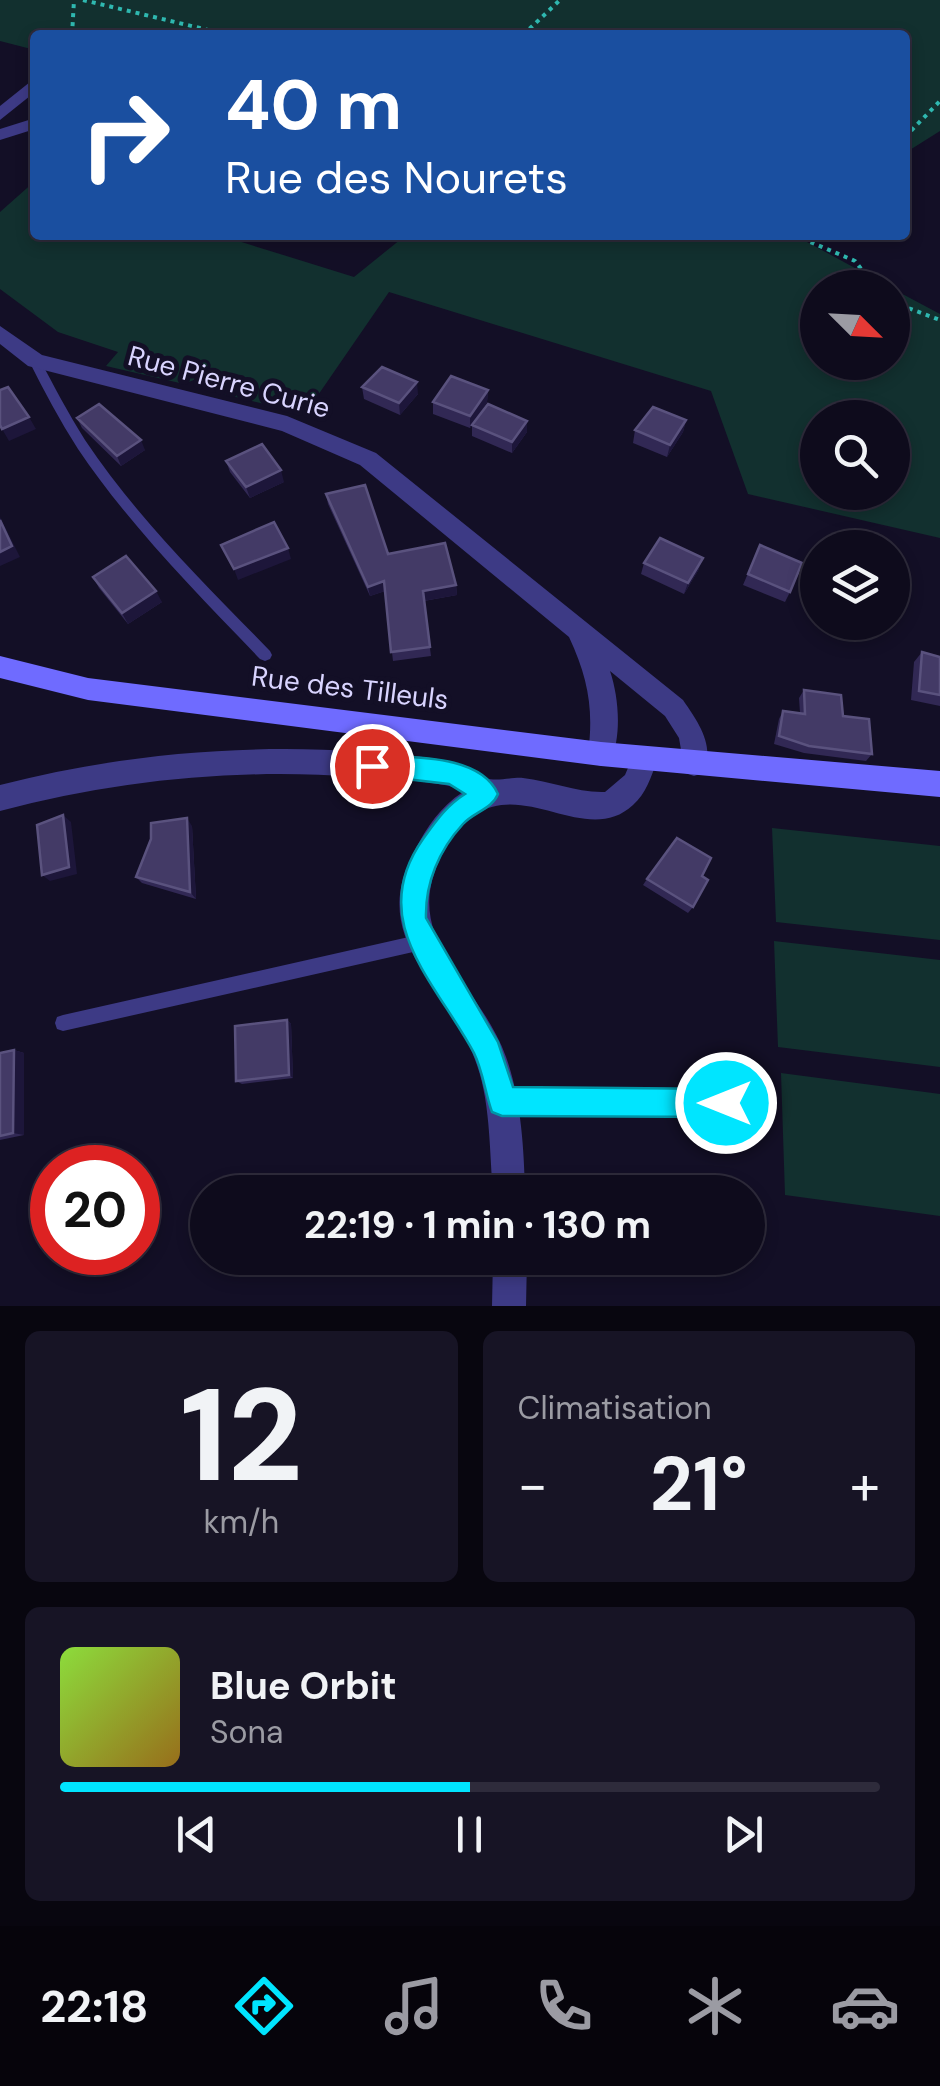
<!DOCTYPE html>
<html lang="fr">
<head>
<meta charset="utf-8">
<style>
  :root { --surface:#0e0b1c; --page:#171425; --text:#f1f3f6; --muted:#9b9ba3; --line:#2e2b3b; --accent:#00e5ff }
  body { margin:0; font-family:"DM Sans",sans-serif; background:var(--page); color:var(--text); height:100vh; display:flex; flex-direction:column; font-size:38px; white-space:nowrap }
  * { box-sizing:border-box; margin:0 }
  p { font-size:32px; color:var(--muted) }
  .icon { flex:none; width:55px; height:55px; fill:none; stroke:currentColor; stroke-width:2; stroke-linecap:round; stroke-linejoin:round }
  .map { position:relative; height:1306px; overflow:hidden }
  .drawer { display:flex; flex-direction:column; gap:25px; padding:25px; background:#08060f; flex:1 }
  .drawer>* { flex:none }
  .banner { position:absolute; left:30px; top:30px; width:880px; height:210px; border-radius:10px; box-shadow:0 5px 15px #0003,0 0 0 2px var(--line); background:#1a4fa0; color:#fff; overflow:hidden }
  .needle { width:65px; rotate:114deg }
  .controls { position:absolute; left:800px; top:270px; display:grid; gap:20px }
  .controls a { display:grid; place-items:center; width:110px; height:110px; border-radius:50%; background:var(--surface); box-shadow:0 5px 15px #0003,0 0 0 2px var(--line); font-size:50px }
  .speed { position:absolute; left:30px; top:1145px; display:flex; gap:20px; font-size:50px; font-weight:700; text-align:center }
  .speed>* { display:grid; place-content:center; width:130px; height:130px; border-radius:50%; background:var(--surface); box-shadow:0 5px 15px #0003,0 0 0 2px var(--line); line-height:1 }
  .speed .limit { border:15px solid #d22; background:#fff; color:#111 }
  .pin { position:absolute; display:grid; place-items:center; width:85px; height:85px; color:#fff; margin:-42px; border:5px solid #fff; border-radius:50%; box-shadow:0 2px 10px #0007 }
  .me { position:absolute; width:110px; margin:-55px; rotate:270deg; stroke-linejoin:round; filter:drop-shadow(0 0 8px #0008) }
  .turn { display:flex; align-items:center; gap:35px; height:210px; padding:0 30px; font-size:45px }
  .turn .icon { width:130px; height:130px; stroke-width:2.5 }
  .turn b { display:block; font-size:70px; line-height:85px }
  .big { font-size:75px; font-weight:700; line-height:1.1 }
  .drawer .card { flex:1; display:flex; flex-direction:column; justify-content:center; gap:15px; min-width:0; padding:0 35px; border-radius:15px; background:var(--page) }
  .drawer .dial { align-items:center; gap:0 }
  .dial b { font-size:130px; line-height:1 }
  .song { display:flex; align-items:center; gap:30px }
  .cover { width:120px; height:120px; border-radius:15px; background:linear-gradient(135deg,hsl(90 70% 55%),hsl(40 70% 35%)) }
  .played { height:10px; border-radius:5px; background:linear-gradient(90deg,var(--accent) 50%,var(--line) 50%) }
  .keys { display:flex; justify-content:space-around; direction:ltr }
  .heat { display:flex; justify-content:space-between; align-items:center; font-size:55px; direction:ltr }
  .drawer .tiles { flex:1; display:grid; gap:25px; grid-template-columns:1fr 1fr }
  .card:last-child { grid-column:span 2 }
  .trip { position:absolute; left:190px; top:1175px; width:575px; height:100px; border-radius:50px; background:var(--surface); box-shadow:0 5px 15px #0003,0 0 0 2px var(--line); font-weight:700; line-height:100px; text-align:center }
  .tab-bar { display:flex; height:160px; justify-content:space-around; align-items:center; background:#06040b; color:var(--muted) }
  .tab-bar .icon { width:70px; height:70px }
  .tab-bar .active { color:var(--accent) }
  .tab-bar b { font-size:45px; color:var(--text) }
  .map>svg:first-child { display:block }
  .green { fill:#12302f; fill-rule:evenodd }
  .lines { fill:none; stroke-linecap:round; stroke-linejoin:round }
  .path { stroke:#2fb8b0; stroke-width:4; stroke-dasharray:4 5; stroke-linecap:butt }
  .lane { fill:#3d3a85; fill-rule:evenodd }
  .street { fill:#3d3a85; fill-rule:evenodd }
  .secondary { fill:#6f6bff; fill-rule:evenodd }
  .wall { fill:#312854 }
  .shaded-wall { fill:#1d163a }
  .building { fill:#433a66; stroke:#5a527e; stroke-width:2.5 }
  .route { fill:#00e5ff; stroke:#0095a6; stroke-width:2.5 }
  .labels { text-anchor:middle; dominant-baseline:central; stroke-width:10; stroke-linejoin:round; paint-order:stroke }
  .street-label { font-size:28px; fill:#d9d4ff; stroke:#130f26 }
</style>
</head>
<body>
<div class="map">
<svg width="940" height="1306" viewBox="0 0 940 1306">
  <rect width="100%" height="100%" fill="#130f26"/>
  <path class="green" d="M0,0H940V131L905,153V35H35V50L0,41Z
    M35,181V235H219L354,277L406,235H794L890,287L818,288V362H892L893,289L940,314V538L748,494L711,391L389,292L305,414L216,392L215,386L196,379L184,384L106,366L118,352L58,332L0,289V212ZM818,418H892V492H818Z
    M772,828L940,846V940L776,922Z
    M774,941L940,960V1067L778,1047Z
    M781,1073L940,1094V1216L785,1195Z"/>
  <g class="lines">
    <path class="path" d="M83,0L229,35
      M72,35L74,0
      M523,35L560,0
      M905,137L940,101
      M794,235L855,261L876,288
      M892,302L940,320"/>
    <path class="lane" d="M35,357L39,358C54,386 68,413 85,440C137,518 205,584 270,651L272,655L270,659L265,661L260,659C196,592 130,526 78,449C60,421 44,391 29,361Z
      M422,934L428,936L430,942L428,948L422,950L63,1031L57,1029L55,1023L57,1017L63,1015Z
      M503,1093L763,1094L769,1097L772,1103L769,1109L763,1112L503,1111L497,1108L494,1102L497,1096Z"/>
    <path class="street" d="M35,78V92L0,120V106Z
      M35,118V129L0,140V129Z
      M0,326L42,355L287,416L376,453L683,700C698,722 716,746 703,773L694,776L685,773L679,738L665,716L610,671C619,698 622,736 610,763L601,766L592,763L588,754C594,709 588,678 569,637L360,465L282,431L28,366L0,344Z
      M645,746L654,749L658,758C652,774 647,793 633,805C578,856 501,748 444,851C396,939 478,979 506,1057C521,1099 524,1148 525,1192H493C489,1148 491,1099 474,1057C446,983 366,939 415,850C427,827 440,807 463,792L458,788C426,780 391,779 358,777C237,768 118,780 0,811V785C144,748 291,740 438,759C457,762 470,770 486,778C495,782 513,777 523,778C551,781 577,793 605,792L625,775L636,749Z
      M493,1258H527L526,1306H492Z"/>
    <path class="secondary" d="M0,656L88,678L601,742L940,771V797L601,766L88,700L0,678Z"/>
  </g>
  <path class="wall" d="M362,387L418,394L400,415L364,399Z
    M488,390L487,402L475,420L527,432L512,453L472,436V425L470,428L433,414V402Z
    M77,418L145,450L121,466L82,428Z
    M686,420L683,432L667,457L633,443L635,430Z
    M226,461L284,482L250,498L230,472Z
    M326,494L388,554L456,585L457,595L424,601L431,656L393,661L385,591L370,596L328,504Z
    M760,545L790,592L785,602L743,585Z
    M644,563L699,569L684,594L641,574Z
    M93,577L162,602L128,624L99,588Z
    M922,652L940,657V706L911,700L914,662Z
    M804,690L843,716L872,754L866,761L804,753L774,744L779,719L783,711L800,713L799,698Z
    M192,826L196,899L142,883L136,877Z
    M702,876L693,907L688,913L643,885L647,879Z
    M287,1020L291,1024L293,1078L242,1084L236,1081Z
    M14,1050L24,1053V1135L0,1140V1053Z"/>
  <path class="shaded-wall" d="M417,382L418,394L400,415L399,403Z
    M488,390L487,402L470,428V416Z
    M29,417L36,429L9,441L2,429Z
    M686,420L683,432L667,457L670,445Z
    M527,421V432L512,453V442Z
    M141,440L145,450L121,466L117,456Z
    M281,470L284,482L250,498L246,487Z
    M0,517L20,557L0,566Z
    M288,548L291,559L238,580L234,569Z
    M703,558L699,569L684,594L688,583Z
    M384,581L385,591L370,596L368,587Z
    M456,585L457,595L423,601V591Z
    M156,591L162,602L128,624L122,613Z
    M63,815L71,822L77,874L50,881L42,875Z
    M187,818L192,826L196,899L190,892Z
    M287,1020L291,1024L293,1078L289,1075Z
    M14,1050L24,1053V1135L13,1133Z"/>
  <path class="building" d="M382,367L417,382L399,403L362,387Z
    M451,376L488,390L470,416L433,402Z
    M8,387L29,417L2,429L0,425V390Z
    M99,404L141,440L117,456L77,418Z
    M488,404L527,421L512,442L472,425Z
    M653,407L686,420L670,445L635,430Z
    M262,444L281,470L246,487L226,461Z
    M365,485L388,554L445,543L456,585L423,591L430,647L391,652L384,581L368,587L326,494Z
    M0,520L12,546L0,552Z
    M274,522L288,548L234,569L221,545Z
    M660,538L703,558L688,583L644,563Z
    M760,545L802,563L790,592L748,574Z
    M126,556L156,591L122,613L93,577Z
    M922,652L940,657V695L919,691Z
    M804,690L841,695L843,716L869,719L872,754L809,746L779,736L783,711L805,714Z
    M63,815L69,867L42,875L37,825Z
    M187,818L190,892L136,877L151,839V823Z
    M677,838L711,858L702,876L708,880L693,907L647,879Z
    M287,1020L289,1075L236,1081L235,1026Z
    M14,1050L13,1133L0,1136V1053Z"/>
  <path class="route" d="M372,755C409,758 480,753 498,794C492,809 474,812 463,824C439,850 425,883 426,918L498,1042L513,1087L726,1089L736,1093L740,1103L736,1113L726,1117L502,1116L492,1112C485,1093 483,1071 474,1053C436,982 365,921 423,839C436,821 446,806 465,794L449,784L363,774L360,766Z"/>
  <g class="labels">
    <g class="street-label">
      <text transform="translate(229 382) rotate(15)">Rue Pierre Curie</text>
      <text transform="translate(350 688) rotate(7)">Rue des Tilleuls</text>
    </g>
  </g>
</svg>
<div class="controls">
<a><svg class="needle" viewBox="-14 -14 28 28"><path d="M0-13l5 13h-10z" fill="#e53935"/><path d="M0 13l5-13h-10z" fill="#9b9ba3"/></svg></a>
<a><svg class="icon" aria-label="search" viewBox="0 0 24 24"><circle cx="10" cy="10" r="6"/><path d="M15 15l6 6"/></svg></a>
<a><svg class="icon" aria-label="layers" viewBox="0 0 24 24"><path d="M12 4l9 5-9 5-9-5zM3 14l9 5 9-5"/></svg></a>
</div>
<div class="speed"><div class="limit">20</div></div>
<div class="pin" style="left:372px;top:766px;background:#d93025"><svg class="icon" aria-label="arrive" viewBox="0 0 24 24"><path d="M6 21V4h12l-3 4 3 4H6"/></svg></div>
<svg class="me" style="left:726px;top:1103px" viewBox="-20 -20 40 40"><circle r="17" fill="#00e5ff" stroke="#fff" stroke-width="3"/><path d="M0-11L8 9 0 5-8 9z" fill="#fff"/></svg>
<div class="trip">22:19 · 1 min · 130 m</div>
<div class="banner">
<div class="turn"><svg class="icon" aria-label="right" viewBox="0 0 24 24"><path d="M7 20v-9h11M14 6l5 5-5 5"/></svg><div><b>40 m</b>Rue des Nourets</div></div>
</div>
</div>
<section class="drawer">
<div class="tiles">
<div class="card dial"><b>12</b><p>km/h</p></div>
<div class="card"><p>Climatisation</p>
<div class="heat"><a>−</a><b class="big">21°</b><a>+</a></div>
</div>
<div class="card">
<div class="song"><i class="cover"></i><div><b>Blue Orbit</b><p>Sona</p></div></div>
<div class="played"></div>
<div class="keys"><svg class="icon" aria-label="previous" viewBox="0 0 24 24"><path d="M18 5L8 12l10 7zM5 5v14"/></svg><svg class="icon" aria-label="pause" viewBox="0 0 24 24"><path d="M8 5v14M16 5v14"/></svg><svg class="icon" aria-label="next" viewBox="0 0 24 24"><path d="M6 5l10 7-10 7zM19 5v14"/></svg></div>
</div>
</div>
</section>
<nav class="tab-bar">
<b>22:18</b>
<svg class="icon active" aria-label="directions" viewBox="0 0 24 24"><path d="M12 3l9 9-9 9-9-9zM9 14v-3h6M13 9l2 2-2 2"/></svg>
<svg class="icon" aria-label="music" viewBox="0 0 24 24"><path d="M9 18V5l10-2v13"/><circle cx="6" cy="18" r="3"/><circle cx="16" cy="16" r="3"/></svg>
<svg class="icon" aria-label="phone" viewBox="0 0 24 24"><path d="M5 4h4l2 5-3 2q2 4 5 5l2-3 5 2v4C11 20 4 13 5 4z"/></svg>
<svg class="icon" aria-label="climate" viewBox="0 0 24 24"><path d="M12 3v18M4 7l16 10M4 17L20 7"/></svg>
<svg class="icon" aria-label="car" viewBox="0 0 24 24"><path d="M5 17H2v-5l4-1 3-4h7l3 4 3 1v5h-3M9 17h6M6 11h13"/><circle cx="7" cy="17" r="2"/><circle cx="17" cy="17" r="2"/></svg>
</nav>
</body>
</html>
